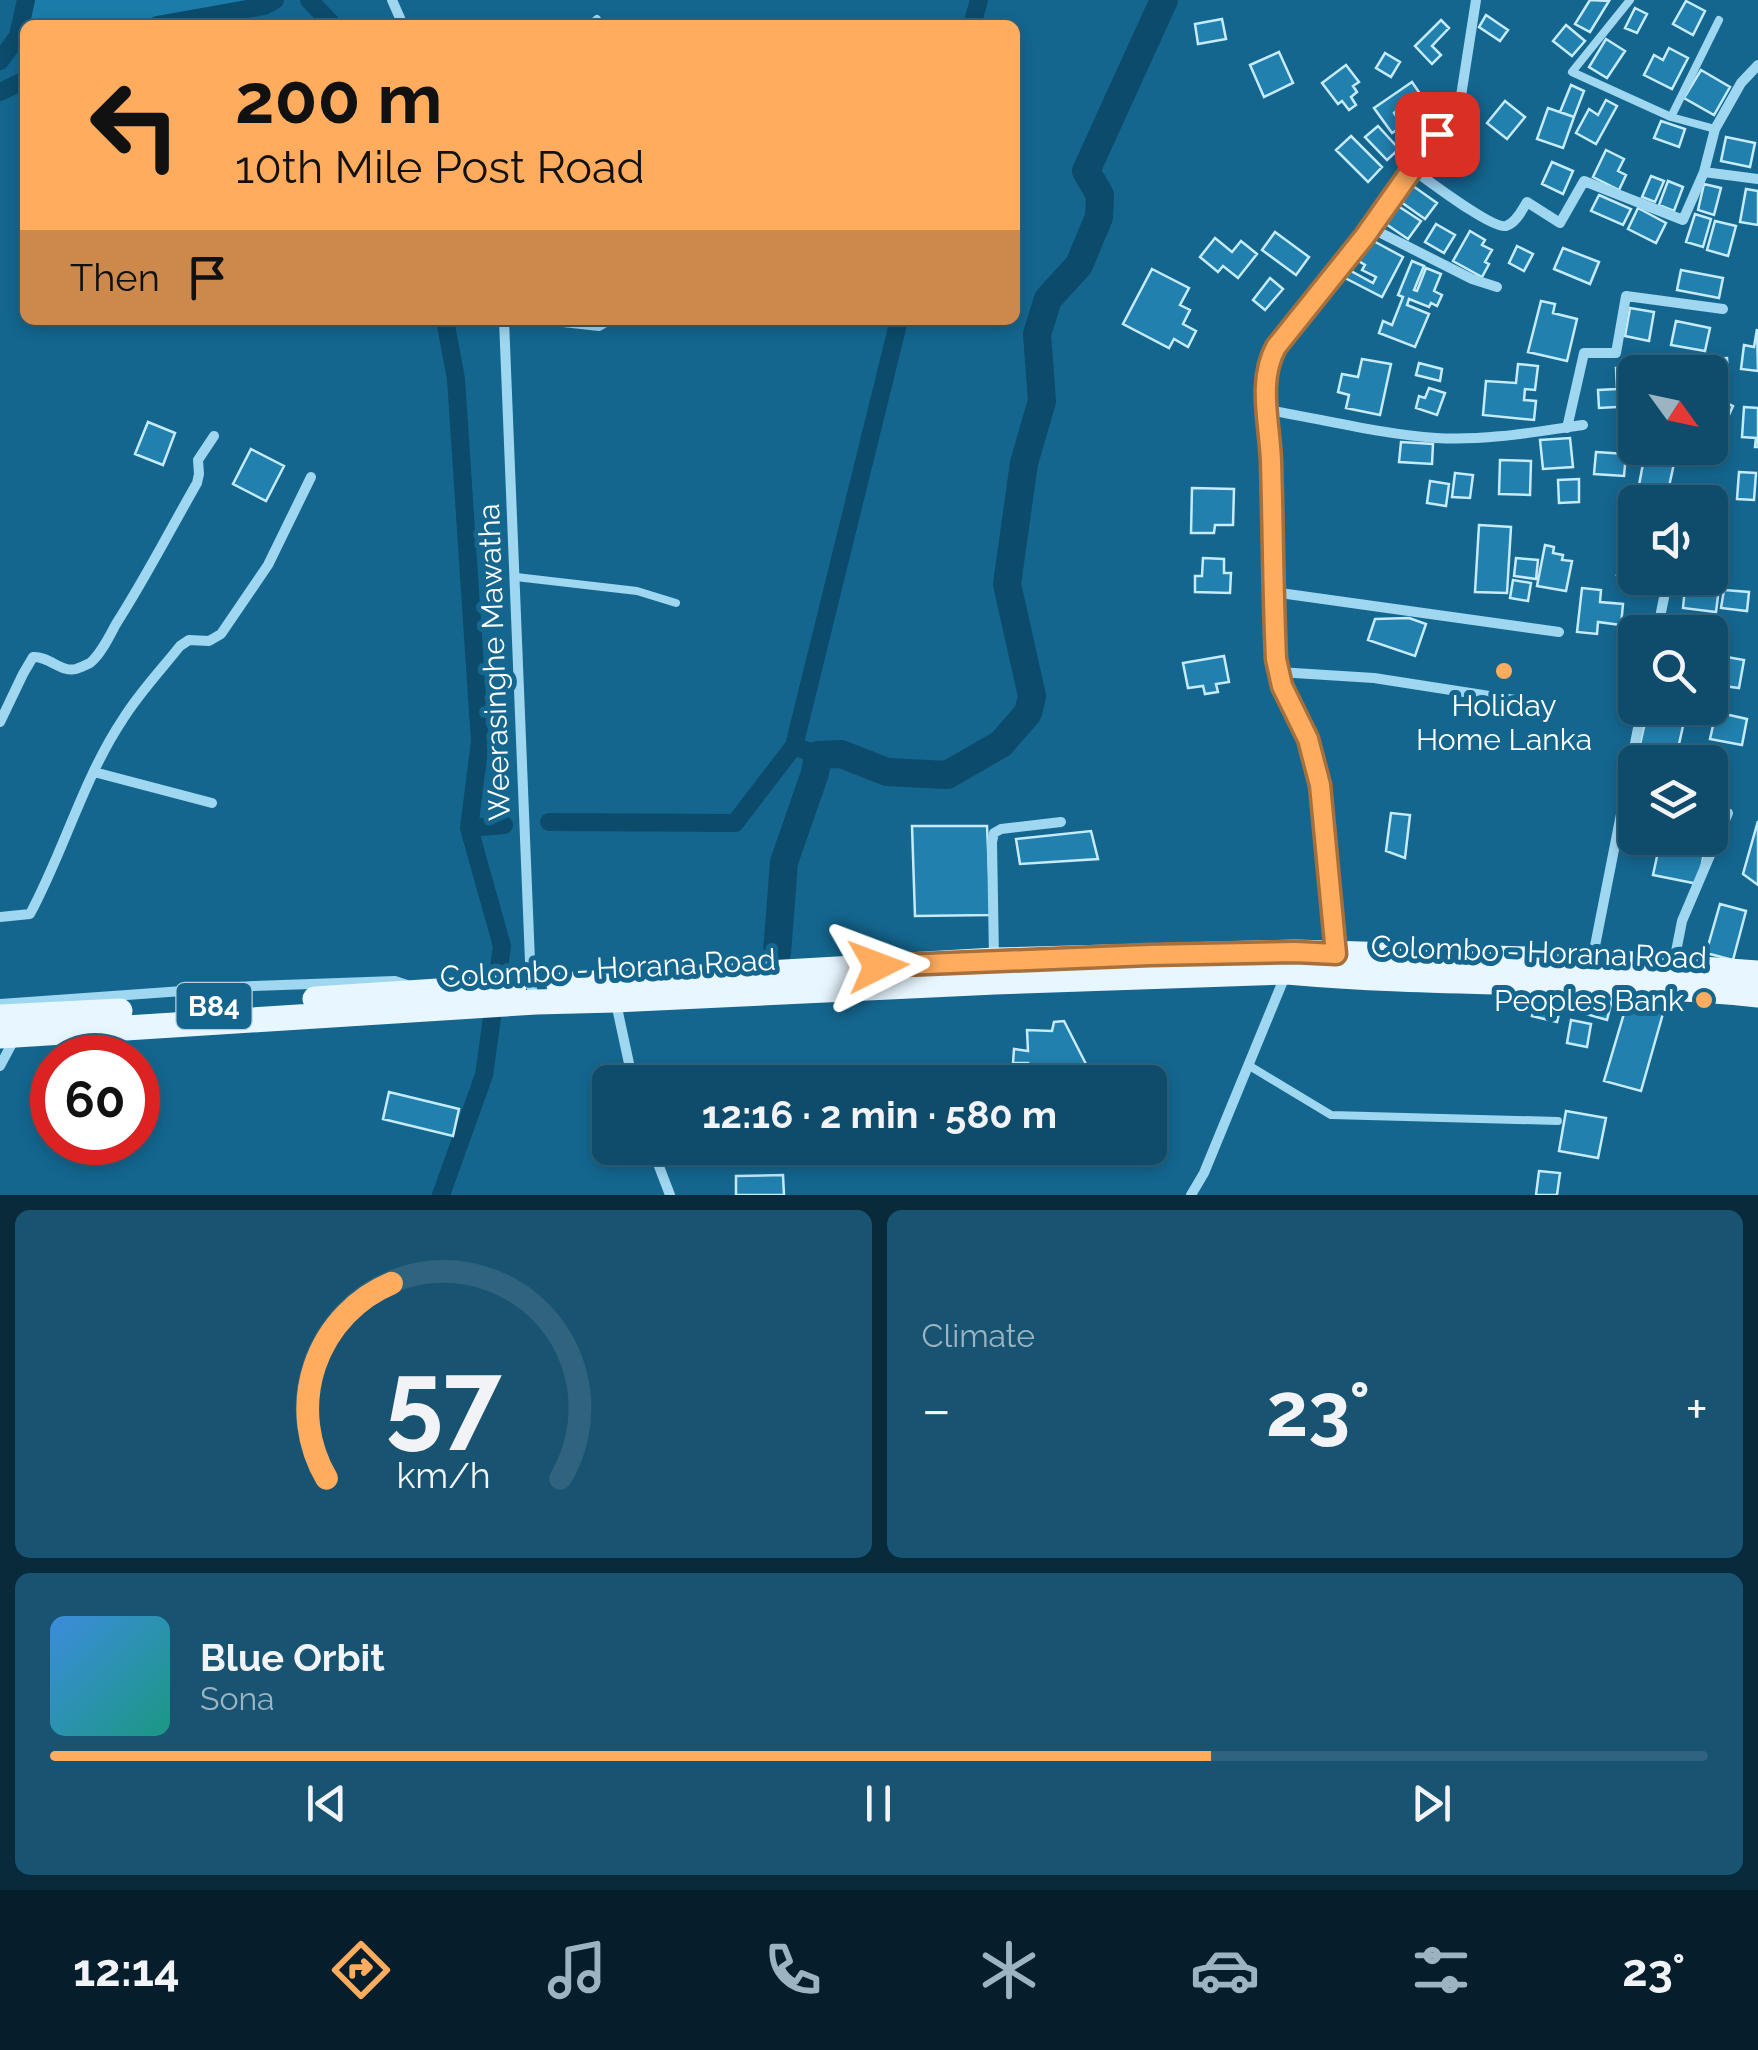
<!DOCTYPE html>
<html lang="en">
<head>
<meta charset="utf-8">
<style>
  :root { --surface:#0f4c6b; --page:#185371; --text:#f1f3f6; --muted:#9bb4c1; --line:#2f637e; --accent:#ffac5e }
  body { margin:0; font-family:Raleway,sans-serif; background:var(--page); color:var(--text); height:100vh; display:flex; flex-direction:column; font-size:38px; white-space:nowrap }
  * { box-sizing:border-box; margin:0 }
  p { font-size:32px; color:var(--muted) }
  .icon { flex:none; width:55px; height:55px; fill:none; stroke:currentColor; stroke-width:2; stroke-linecap:round; stroke-linejoin:round }
  .map { position:relative; height:1195px; overflow:hidden }
  .panel { display:flex; flex-direction:column; gap:15px; padding:15px; background:#082a3b; flex:1 }
  .panel>* { flex:none }
  .guide { position:absolute; left:20px; top:20px; width:1000px; height:305px; border-radius:15px; box-shadow:0 5px 15px #0003,0 0 0 2px var(--line); background:#ffac5e; color:#111; overflow:hidden }
  .needle { width:65px; rotate:123deg }
  .fabs { position:absolute; left:1618px; top:355px; display:grid; gap:20px }
  .fabs a { display:grid; place-items:center; width:110px; height:110px; border-radius:15px; background:var(--surface); box-shadow:0 5px 15px #0003,0 0 0 2px var(--line); font-size:50px }
  .speed { position:absolute; left:30px; top:1035px; display:flex; gap:20px; font-size:50px; font-weight:700; text-align:center }
  .speed>* { display:grid; place-content:center; width:130px; height:130px; border-radius:50%; background:var(--surface); box-shadow:0 5px 15px #0003,0 0 0 2px var(--line); line-height:1 }
  .speed .limit { border:15px solid #d22; background:#fff; color:#111 }
  .pin { position:absolute; display:grid; place-items:center; width:85px; height:85px; color:#fff; margin:-42px; border-radius:20px; box-shadow:0 5px 15px #0006 }
  .me { position:absolute; width:110px; margin:-55px; rotate:87deg; stroke-linejoin:round; filter:drop-shadow(0 0 8px #0008) }
  .turn { display:flex; align-items:center; gap:35px; height:210px; padding:0 50px; font-size:45px }
  .turn .icon { width:130px; height:130px; stroke-width:2.5 }
  .turn b { display:block; font-size:70px; line-height:85px }
  .then { display:flex; align-items:center; height:95px; padding:0 50px; background:#0003; gap:20px; font-size:38px }
  .big { font-size:75px; font-weight:700; line-height:1.1 }
  .panel .card { flex:1; display:flex; flex-direction:column; justify-content:center; gap:15px; min-width:0; padding:0 35px; border-radius:15px; background:var(--page) }
  .panel .dial { align-items:center; gap:0 }
  .dial svg { height:260px; overflow:visible; fill:none; stroke:var(--line); stroke-width:7; stroke-linecap:round; text-anchor:middle }
  .dial text { fill:var(--text); stroke:none }
  .song { display:flex; align-items:center; gap:30px }
  .cover { width:120px; height:120px; border-radius:15px; background:linear-gradient(135deg,hsl(210 70% 55%),hsl(170 70% 35%)) }
  .played { height:10px; border-radius:5px; background:linear-gradient(90deg,var(--accent) 70%,var(--line) 70%) }
  .keys { display:flex; justify-content:space-around; direction:ltr }
  .heat { display:flex; justify-content:space-between; align-items:center; font-size:55px; direction:ltr }
  .panel .tiles { flex:1; display:grid; gap:15px; grid-template-columns:1fr 1fr }
  .card:last-child { grid-column:span 2 }
  .trip { position:absolute; left:592px; top:1065px; width:575px; height:100px; border-radius:15px; background:var(--surface); box-shadow:0 5px 15px #0003,0 0 0 2px var(--line); font-weight:700; line-height:100px; text-align:center }
  .dock { display:flex; height:160px; justify-content:space-around; align-items:center; background:#061e2b; color:var(--muted) }
  .dock .icon { width:70px; height:70px }
  .dock .on { color:var(--accent) }
  .dock b { font-size:45px; color:var(--text) }
  .map>svg:first-child { display:block }
  .green { fill:#1c7ca9 }
  .lines { fill:none; stroke-linecap:round; stroke-linejoin:round }
  .canal { stroke:#0c4b6b; stroke-width:18 }
  .river { stroke:#0c4b6b; stroke-width:28 }
  .building { fill:#2180ae; stroke:#c5ebfc; stroke-width:2.5 }
  .lane { stroke:#9fd7f1; stroke-width:8 }
  .street { stroke:#9fd7f1; stroke-width:10 }
  .primary { stroke:#e8f6ff; stroke-width:25 }
  .route-casing { stroke:#a6703d; stroke-width:25 }
  .route { stroke:#ffac5e; stroke-width:18 }
  .poi-dot { fill:#ffac5e; stroke:#14668f; stroke-width:4 }
  .labels { text-anchor:middle; dominant-baseline:central; stroke-width:10; stroke-linejoin:round; paint-order:stroke }
  .shield { fill:#14668f; stroke:#b8d1dd; stroke-width:2.5 }
  .shield-label { font-size:28px; font-weight:bold; fill:#fff }
  .street-label { font-size:30px; fill:#fff; stroke:#14668f }
  .poi-label { font-size:30px; fill:#fff; stroke:#14668f }
</style>
</head>
<body>
<div class="map">
<svg width="1758" height="1195" viewBox="0 0 1758 1195">
  <rect width="100%" height="100%" fill="#14668f"/>
  <path class="green" d="M32,0H262L129,25H26Z"/>
  <g class="lines">
    <path class="canal" d="M309,0L333,25
      M157,25L264,6L275,0
      M972,25L979,0
      M0,61L18,36L26,0
      M0,92L25,80
      M818,755L794,746L899,320
      M549,822L735,823L794,746
      M469,828L504,825
      M441,1195L484,1075L502,946L469,828L480,742L456,379L445,320"/>
    <path class="river" d="M777,953L784,862L815,773L818,755L841,754L887,772L947,775L1001,744L1028,713L1032,696L1007,584L1024,463L1042,401L1037,334L1048,299L1079,265L1099,217L1100,195L1086,171L1164,0"/>
  </g>
  <path class="building" d="M1590,0L1609,1L1590,32L1575,24Z
    M1686,1L1705,11L1693,35L1673,24Z
    M1635,8L1647,14L1637,33L1625,28Z
    M1486,15L1508,30L1500,41L1479,27Z
    M1222,19L1226,39L1198,44L1195,24Z
    M1441,20L1449,28L1432,46L1441,55L1432,64L1415,46Z
    M1566,25L1585,41L1572,56L1553,41Z
    M1606,39L1625,51L1607,78L1589,67Z
    M1669,48L1688,58L1672,89L1644,75L1654,55L1663,60Z
    M1279,52L1293,83L1264,97L1250,65Z
    M1385,53L1400,62L1391,77L1376,68Z
    M1346,65L1359,82L1353,86L1357,92L1351,97L1356,105L1349,110L1342,101L1338,104L1322,83Z
    M1701,70L1730,87L1714,115L1684,98Z
    M1412,82L1423,98L1414,103L1419,110L1406,118L1400,108L1394,113L1403,126L1392,133L1374,108Z
    M1571,85L1584,91L1574,117L1560,112Z
    M1606,100L1617,106L1596,144L1576,133L1589,109L1598,115Z
    M1505,101L1525,117L1507,139L1487,123Z
    M1548,108L1574,117L1563,148L1537,139Z
    M1661,121L1685,129L1679,147L1654,138Z
    M1378,126L1399,149L1387,160L1365,137Z
    M1351,136L1382,167L1368,182L1336,150Z
    M1726,137L1755,143L1750,167L1721,161Z
    M1606,150L1624,159L1618,171L1626,175L1619,190L1593,177Z
    M1552,162L1573,171L1563,194L1542,184Z
    M1651,176L1664,181L1655,202L1642,197Z
    M1668,181L1683,187L1674,211L1659,205Z
    M1704,184L1721,188L1714,215L1698,210Z
    M1413,186L1437,203L1425,219L1401,202Z
    M1746,189L1758,191V225L1740,222Z
    M1599,195L1631,209L1623,225L1591,211Z
    M1395,204L1421,221L1408,239L1383,222Z
    M1638,208L1666,223L1656,243L1628,229Z
    M1695,214L1711,219L1703,247L1686,242Z
    M1715,221L1736,226L1728,256L1707,250Z
    M1436,224L1455,235L1444,253L1425,242Z
    M1470,231L1485,240L1482,245L1492,250L1485,262L1489,264L1482,277L1453,261Z
    M1275,232L1309,257L1296,275L1262,250Z
    M1215,238L1232,252L1241,241L1257,254L1238,278L1223,266L1218,272L1200,257Z
    M1368,238L1403,257L1382,297L1345,278L1349,270L1373,283L1376,277L1362,270L1365,265L1357,260Z
    M1517,246L1533,254L1524,271L1509,263Z
    M1563,248L1599,262L1590,284L1554,269Z
    M1412,261L1424,266L1414,290L1417,291L1426,268L1441,274L1434,291L1442,295L1437,306L1431,303L1429,307L1409,299L1407,305L1429,314L1415,347L1379,333L1383,321L1392,325L1403,297L1398,295Z
    M1152,269L1189,288L1180,305L1190,310L1183,324L1196,331L1188,347L1174,339L1169,348L1123,324Z
    M1681,270L1723,278L1719,298L1677,290Z
    M1270,278L1283,289L1265,310L1253,300Z
    M1541,301L1555,304L1553,313L1577,319L1567,361L1528,352Z
    M1630,308L1654,312L1649,341L1625,336Z
    M1676,321L1710,328L1705,351L1671,345Z
    M1757,329L1758,371L1741,369L1744,345L1754,347Z
    M1727,358L1728,375L1710,376L1707,359Z
    M1362,359L1391,364L1380,415L1346,408L1349,395L1338,392L1342,374L1358,377Z
    M1419,363L1442,369L1440,381L1416,375Z
    M1518,364L1538,366L1535,390L1525,389L1524,400L1536,401L1534,420L1483,415L1486,381L1516,383Z
    M1652,366V372H1635V406L1599,408L1598,390L1617,389L1616,368Z
    M1429,388L1445,393L1437,415L1416,408L1419,396L1425,398Z
    M1714,397L1733,406L1719,437L1710,432V405Z
    M1744,407L1758,408V447H1755L1756,438L1742,437Z
    M148,422L175,433L163,465L135,454Z
    M1570,438L1573,467L1543,469L1540,440Z
    M1401,442L1433,444L1432,464L1399,462Z
    M251,449L284,466L266,501L233,484Z
    M1596,452L1626,454L1624,476L1594,474Z
    M1645,453L1675,459L1668,491L1639,485Z
    M1500,460L1531,461L1530,495L1499,494Z
    M1739,472L1756,473L1754,500L1737,499Z
    M1455,473L1473,475L1470,498L1452,497Z
    M1579,479V502L1559,503L1558,480Z
    M1430,481L1449,484L1446,506L1427,503Z
    M1192,488L1234,489L1233,525H1215L1214,533H1191Z
    M1479,525L1511,527L1507,593L1475,592Z
    M1624,538L1635,540V577L1617,575Z
    M1545,545L1554,547L1553,553L1563,555L1562,560L1572,561L1566,591L1537,586Z
    M1203,558L1224,559V573H1231L1230,593L1195,592V576H1202Z
    M1516,558L1538,560L1536,579L1514,576Z
    M1686,578H1707L1713,580V587L1719,588L1716,612L1683,608Z
    M1513,580L1531,583L1528,601L1510,598Z
    M1582,588L1601,590L1600,602L1623,604L1621,625L1598,622L1597,634L1577,632Z
    M1724,590L1749,592L1747,611L1721,608Z
    M1409,618L1426,624L1415,656L1368,640L1375,619Z
    M1224,656L1229,682L1216,684L1218,692L1205,694L1203,686L1188,688L1183,663Z
    M1721,656L1744,660L1739,688L1716,685Z
    M1648,709L1685,717L1675,762H1636Z
    M1716,712L1747,719L1742,745L1710,739Z
    M1391,813L1410,815L1405,858L1386,851Z
    M1758,821V885L1743,874Z
    M912,826H987L991,915L915,916Z
    M1091,831L1098,859L1020,864L1016,839Z
    M1661,838H1707L1698,884L1653,875Z
    M1720,904L1746,911L1733,960L1706,953Z
    M1540,984L1565,990L1557,1022L1532,1016Z
    M1586,988L1613,996L1607,1020L1579,1012Z
    M1628,1000L1664,1010L1641,1091L1604,1081Z
    M1571,1020L1591,1024L1587,1047L1567,1043Z
    M1064,1021L1088,1068L1083,1080L1029,1075L1028,1063H1013L1014,1049L1028,1051L1027,1030L1052,1031L1054,1022Z
    M389,1092L459,1109L453,1136L383,1119Z
    M1566,1111L1606,1118L1598,1158L1559,1151Z
    M1539,1171L1560,1173L1557,1195H1536Z
    M783,1175L784,1195H736V1176Z"/>
  <g class="lines">
    <path class="lane" d="M1630,0L1572,72L1671,117L1715,129
      M590,25L597,19
      M1671,117L1719,20
      M536,320L599,327L611,320
      M516,577L637,591L676,603
      M1248,1065L1331,1115L1558,1121"/>
    <path class="street" d="M392,0L403,25
      M1412,169C1428,180 1491,229 1506,226C1516,223 1522,210 1527,202L1560,223L1584,181L1683,220L1704,172L1715,129L1741,83L1758,65
      M1704,172L1758,179
      M1371,228L1472,279L1497,287
      M504,320L531,986L536,1002
      M1267,410C1323,419 1379,434 1436,438C1485,441 1534,432 1583,425
      M1567,428L1584,353H1616L1626,296L1723,309
      M1682,502L1683,500
      M1273,592L1559,632
      M1657,632L1668,578
      M1278,672L1374,678L1515,700
      M0,722L23,674L33,657C49,656 61,673 76,669C79,668 88,664 90,663C101,654 109,637 116,624C145,579 170,530 197,483L199,474L198,460L214,436
      M94,772L212,803
      M0,917L30,914C64,851 83,779 123,719C139,693 161,670 180,646L189,640L209,641L221,634L268,565L311,477
      M1336,955L1320,785L1308,739L1282,687L1276,659C1273,594 1272,528 1271,462C1270,424 1257,382 1276,347L1365,236L1437,134L1461,96L1476,0
      M994,958L992,842L994,833L1001,829L1061,822
      M1592,961L1642,708
      M1673,967L1682,921L1728,813
      M616,1003L633,1082
      M0,1004L253,986L395,981L407,985
      M0,1066L16,1036
      M652,1148L670,1195
      M1191,1195L1204,1173L1285,976"/>
    <path class="primary" d="M559,985L995,960L1295,952L1592,961L1758,973
      M315,999L514,986
      M0,1017L120,1011
      M0,1036L536,1002L615,1000L995,982L1287,972C1443,986 1601,979 1758,995"/>
  </g>
  <g class="lines">
    <defs>
      <path id="route" d="M878,966L1150,955L1295,952L1336,954L1320,785L1308,739L1282,686L1276,659C1273,594 1273,528 1271,462C1270,424 1257,382 1276,347L1365,236L1437,134"/>
    </defs>
    <use href="#route" class="route-casing"/>
    <use href="#route" class="route"/>
  </g>
  <g class="poi-dot">
    <circle cx="1504" cy="671" r="10"/>
    <circle cx="1704" cy="1000" r="10"/>
  </g>
  <g class="labels">
    <rect class="shield" x="176.5" y="983" width="75" height="46" rx="8"/>
    <g class="shield-label">
      <text x="214" y="1006">B84</text>
    </g>
    <g class="street-label">
      <text transform="translate(494 662) rotate(-92)">Weerasinghe Mawatha</text>
      <text transform="translate(1539 952) rotate(2)">Colombo - Horana Road</text>
      <text transform="translate(608 968) rotate(-3)">Colombo - Horana Road</text>
    </g>
    <g class="poi-label">
      <text x="1504" y="705">Holiday<tspan x="1504" dy="34">Home Lanka</tspan></text>
      <text x="1684" y="1000" text-anchor="end">Peoples Bank</text>
    </g>
  </g>
</svg>
<div class="fabs">
<a><svg class="needle" viewBox="-14 -14 28 28"><path d="M0-13l5 13h-10z" fill="#e53935"/><path d="M0 13l5-13h-10z" fill="#9bb4c1"/></svg></a>
<a><svg class="icon" aria-label="sound" viewBox="0 0 24 24"><path d="M4 9h4l5-4v14l-5-4H4zM17 9q2 3 0 6"/></svg></a>
<a><svg class="icon" aria-label="search" viewBox="0 0 24 24"><circle cx="10" cy="10" r="6"/><path d="M15 15l6 6"/></svg></a>
<a><svg class="icon" aria-label="layers" viewBox="0 0 24 24"><path d="M12 4l9 5-9 5-9-5zM3 14l9 5 9-5"/></svg></a>
</div>
<div class="speed"><div class="limit">60</div></div>
<div class="pin" style="left:1437px;top:134px;background:#d93025"><svg class="icon" aria-label="arrive" viewBox="0 0 24 24"><path d="M6 21V4h12l-3 4 3 4H6"/></svg></div>
<svg class="me" style="left:878px;top:966px" viewBox="-20 -20 40 40"><path d="M0-17L14 15 0 8-14 15z" fill="#ffac5e" stroke="#fff" stroke-width="4"/></svg>
<div class="trip">12:16 · 2 min · 580 m</div>
<div class="guide">
<div class="turn"><svg class="icon" aria-label="left" viewBox="0 0 24 24"><path d="M17 20v-9H6M10 6l-5 5 5 5"/></svg><div><b>200 m</b>10th Mile Post Road</div></div>
<div class="then">Then<svg class="icon" aria-label="arrive" viewBox="0 0 24 24"><path d="M6 21V4h12l-3 4 3 4H6"/></svg></div>
</div>
</div>
<section class="panel">
<div class="tiles">
<div class="card dial"><svg viewBox="0 0 100 80">
<path d="M14 69A42 42 0 1 1 86 69"/>
<path d="M14 69A42 42 0 0 1 34 9" stroke="#ffac5e"/>
<text x="50" y="56" font-size="32" font-weight="700">57</text>
<text x="50" y="72" font-size="11">km/h</text>
</svg></div>
<div class="card"><p>Climate</p>
<div class="heat"><a>−</a><b class="big">23°</b><a>+</a></div>
</div>
<div class="card">
<div class="song"><i class="cover"></i><div><b>Blue Orbit</b><p>Sona</p></div></div>
<div class="played"></div>
<div class="keys"><svg class="icon" aria-label="previous" viewBox="0 0 24 24"><path d="M18 5L8 12l10 7zM5 5v14"/></svg><svg class="icon" aria-label="pause" viewBox="0 0 24 24"><path d="M8 5v14M16 5v14"/></svg><svg class="icon" aria-label="next" viewBox="0 0 24 24"><path d="M6 5l10 7-10 7zM19 5v14"/></svg></div>
</div>
</div>
</section>
<nav class="dock">
<b>12:14</b>
<svg class="icon on" aria-label="directions" viewBox="0 0 24 24"><path d="M12 3l9 9-9 9-9-9zM9 14v-3h6M13 9l2 2-2 2"/></svg>
<svg class="icon" aria-label="music" viewBox="0 0 24 24"><path d="M9 18V5l10-2v13"/><circle cx="6" cy="18" r="3"/><circle cx="16" cy="16" r="3"/></svg>
<svg class="icon" aria-label="phone" viewBox="0 0 24 24"><path d="M5 4h4l2 5-3 2q2 4 5 5l2-3 5 2v4C11 20 4 13 5 4z"/></svg>
<svg class="icon" aria-label="climate" viewBox="0 0 24 24"><path d="M12 3v18M4 7l16 10M4 17L20 7"/></svg>
<svg class="icon" aria-label="car" viewBox="0 0 24 24"><path d="M5 17H2v-5l4-1 3-4h7l3 4 3 1v5h-3M9 17h6M6 11h13"/><circle cx="7" cy="17" r="2"/><circle cx="17" cy="17" r="2"/></svg>
<svg class="icon" aria-label="filters" viewBox="0 0 24 24"><path d="M4 7h16M4 17h16"/><circle cx="9" cy="7" r="2"/><circle cx="15" cy="17" r="2"/></svg>
<b>23°</b>
</nav>
</body>
</html>
